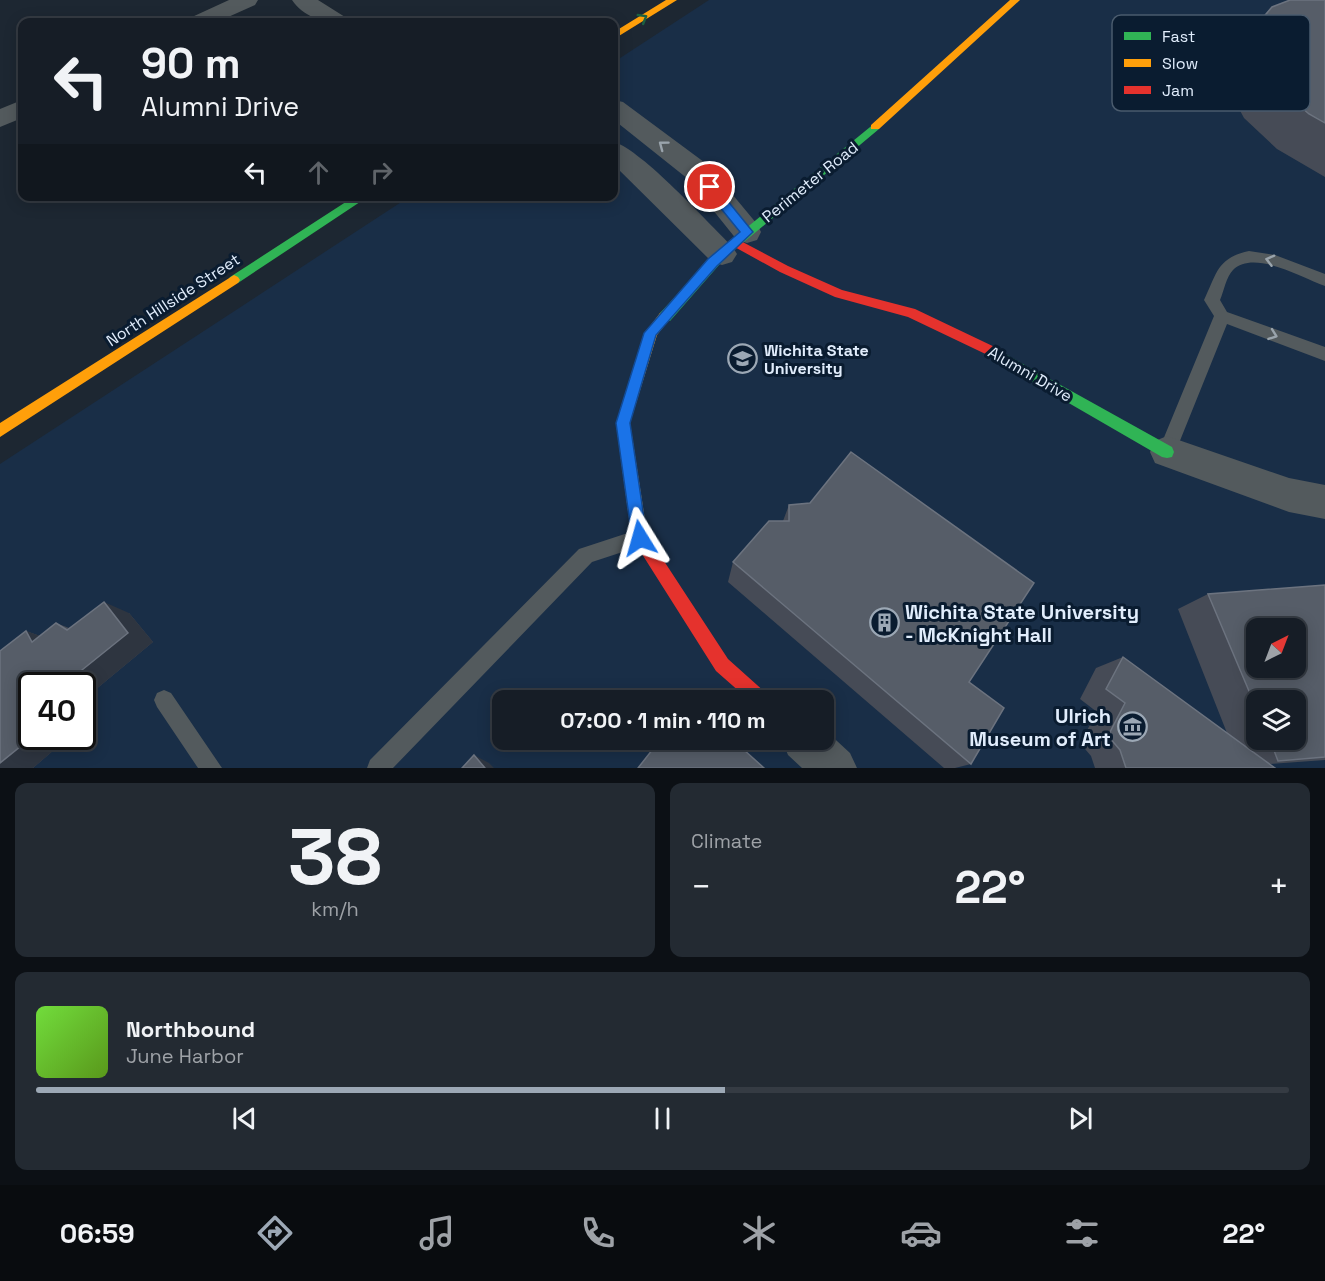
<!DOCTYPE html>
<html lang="en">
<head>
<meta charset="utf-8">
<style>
  :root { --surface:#161d26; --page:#232a32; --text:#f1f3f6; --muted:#9ea2a7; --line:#353b43; --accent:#9ca8b5 }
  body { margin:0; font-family:"Space Grotesk",sans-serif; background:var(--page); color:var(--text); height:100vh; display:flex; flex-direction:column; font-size:22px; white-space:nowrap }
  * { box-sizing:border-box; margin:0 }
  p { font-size:20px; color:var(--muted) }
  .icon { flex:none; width:33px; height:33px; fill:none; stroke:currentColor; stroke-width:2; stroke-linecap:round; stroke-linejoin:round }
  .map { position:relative; height:768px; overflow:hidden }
  .panel { display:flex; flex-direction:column; gap:15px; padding:15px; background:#0c1015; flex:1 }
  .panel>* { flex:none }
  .banner { position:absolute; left:18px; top:18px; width:600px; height:183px; border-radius:12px; box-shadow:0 3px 15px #0003,0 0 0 2px var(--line); background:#161d26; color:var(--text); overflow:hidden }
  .needle { width:39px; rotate:42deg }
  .tools { position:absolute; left:1246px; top:618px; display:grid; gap:12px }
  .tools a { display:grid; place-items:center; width:60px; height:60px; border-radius:12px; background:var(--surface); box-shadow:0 3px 15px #0003,0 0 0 2px var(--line); font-size:30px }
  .speed { position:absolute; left:18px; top:672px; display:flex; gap:12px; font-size:30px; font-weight:700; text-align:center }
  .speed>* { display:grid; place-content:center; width:78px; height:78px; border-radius:50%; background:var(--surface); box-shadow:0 3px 15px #0003,0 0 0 2px var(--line); line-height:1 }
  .speed .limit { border:3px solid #111; border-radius:9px; background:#fff; color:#111 }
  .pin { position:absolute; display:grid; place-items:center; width:51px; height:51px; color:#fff; margin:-26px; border:3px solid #fff; border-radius:50%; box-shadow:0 2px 6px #0007 }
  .me { position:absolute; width:66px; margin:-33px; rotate:352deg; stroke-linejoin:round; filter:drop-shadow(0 0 4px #0008) }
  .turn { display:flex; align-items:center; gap:21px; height:126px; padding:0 24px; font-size:27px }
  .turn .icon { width:78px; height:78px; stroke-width:2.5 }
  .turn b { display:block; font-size:42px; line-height:51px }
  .lanes { display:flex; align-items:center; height:57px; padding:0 24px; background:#0003; justify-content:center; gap:30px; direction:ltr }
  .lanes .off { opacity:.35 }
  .big { font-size:45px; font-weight:700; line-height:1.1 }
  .panel .tile { flex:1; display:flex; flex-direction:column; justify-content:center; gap:9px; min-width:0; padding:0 21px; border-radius:12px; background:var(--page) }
  .panel .dial { align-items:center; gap:0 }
  .dial b { font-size:78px; line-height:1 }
  .song { display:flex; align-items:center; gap:18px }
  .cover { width:72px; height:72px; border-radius:9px; background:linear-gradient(135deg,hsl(100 70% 55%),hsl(90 70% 35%)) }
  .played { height:6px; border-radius:3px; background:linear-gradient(90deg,var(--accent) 55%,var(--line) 55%) }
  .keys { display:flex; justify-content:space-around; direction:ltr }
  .heat { display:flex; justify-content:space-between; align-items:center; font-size:33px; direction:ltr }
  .panel .tiles { flex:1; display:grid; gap:15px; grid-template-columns:1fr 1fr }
  .tile:last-child { grid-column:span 2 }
  .trip { position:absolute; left:492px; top:690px; width:342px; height:60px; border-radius:12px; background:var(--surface); box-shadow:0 3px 15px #0003,0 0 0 2px var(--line); font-weight:700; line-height:60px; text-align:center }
  .dock { display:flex; height:96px; justify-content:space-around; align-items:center; background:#090c0f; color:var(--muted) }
  .dock .icon { width:42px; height:42px }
  .dock .active { color:var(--accent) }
  .dock b { font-size:27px; color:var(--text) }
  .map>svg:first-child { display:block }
  .built { fill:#192e47; fill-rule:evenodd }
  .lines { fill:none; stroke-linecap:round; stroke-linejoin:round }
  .lane { fill:#535a5d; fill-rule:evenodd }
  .street { fill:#535a5d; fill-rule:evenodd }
  .fast { fill:#30b455; fill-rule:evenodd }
  .slow { fill:#ff9f0a; fill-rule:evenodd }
  .jam { fill:#e5322d; fill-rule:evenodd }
  .wall { fill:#464b56; fill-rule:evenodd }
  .shaded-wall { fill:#2e3540 }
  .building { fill:#565d68; stroke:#6c737f; stroke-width:1.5; fill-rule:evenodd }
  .oneway { stroke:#1b6041 }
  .oneway2 { stroke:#9aa4ac }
  .route { fill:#1a73e8; stroke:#114b97; stroke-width:1.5 }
  .labels { text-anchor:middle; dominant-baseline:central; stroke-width:6; stroke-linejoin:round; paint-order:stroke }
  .street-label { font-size:16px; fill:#e1edfc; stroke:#0a1c30 }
  .poi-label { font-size:16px; font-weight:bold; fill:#e1edfc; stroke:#0a1c30; text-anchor:start }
  .near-poi-label { font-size:20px; font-weight:bold; fill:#e1edfc; stroke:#0a1c30; text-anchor:start }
  .key { fill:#0a1c30; stroke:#4a5b6d; stroke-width:1.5 }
  .key-label { font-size:16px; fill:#e1edfc }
</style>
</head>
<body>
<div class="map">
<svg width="1325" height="768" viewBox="0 0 1325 768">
  <rect width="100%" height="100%" fill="#1d2732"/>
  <path class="built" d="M709,0H1325V768H0V464L409,197L614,196V62ZM1257,628H1296V668H1257ZM32,686H82V736H32ZM502,700H824V740H502ZM1257,700H1296V740H1257Z"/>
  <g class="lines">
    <path class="lane" d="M1249,251L1275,255L1325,274V286C1302,278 1254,249 1233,270C1226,277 1224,291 1220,300L1227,312L1325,347V361L1227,324L1173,458L1167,460L1161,458L1158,452L1214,316L1204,300C1217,273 1217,258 1249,251Z
      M640,529L647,532L649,538L647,544L592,562L393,768H367L370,760L579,549Z
      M164,690L171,693L222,768H198L157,707L154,700L157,693Z"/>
    <path class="street" d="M229,0H258L255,5L217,22H189L192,17Z
      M292,0H318L345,17L348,22C328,24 305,19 292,0Z
      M22,100V118L0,127V109Z
      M614,100L623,102L708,165L757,224L761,232L757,240L747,243L737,240L688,179L614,120Z
      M614,142C642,150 708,223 732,246L737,254L732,262L722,265L712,262L614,165Z
      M1167,436L1289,478L1325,485V519L1289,512L1155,463L1150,452L1155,441Z
      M824,729L850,753L857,768H802L788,755L782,740H824Z"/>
    <path class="fast" d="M875,123L879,125V129L726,257L670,321H660L659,317L660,313L718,251Z
      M355,196H369L238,283H230L228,280L230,277Z
      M996,349L1172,447L1174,452L1172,457L1167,458L1162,457L991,358L989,354L991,350Z"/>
    <path class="slow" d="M666,0H677L614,39V32Z
      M1010,0H1020L879,129H871V125Z
      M234,275L238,277L240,280L238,283L0,437V423Z
      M665,312L671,317L657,335L630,423L647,533L644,538L639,540L634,538L631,533L616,423L645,333L660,313Z"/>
    <path class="jam" d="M735,238L788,266L842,290L915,309L1001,350L1003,354L1001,358L996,359L908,317L835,297L780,272L731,245L729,242Z
      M639,526L644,528L647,535L728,659L767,694L769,700H749L716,671L635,543L631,533L634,528Z"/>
  </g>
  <path class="wall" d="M1325,0V177L1277,149L1244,118L1228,88L1229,63L1255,27Z
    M789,505L969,682L971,764L955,768H944L728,582L733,562L783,521Z
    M1325,585V760L1269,764L1275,768H1095L1091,756L1080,743L1097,712L1080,699L1096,668L1123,657L1227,733L1178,609L1208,594ZM1257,700L1296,740H1257Z
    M129,613L153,642L83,700L97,719L32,736H76L67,744L62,743L33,768L26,631L40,636L56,623L69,628Z"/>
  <path class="shaded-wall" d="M104,602L129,613L153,642L83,700L97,719L82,731V686H62Z
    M26,631L55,641L32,642Z
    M38,736H76L67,744L36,738Z
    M31,738L62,743L33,768H0V763Z
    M474,755L489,763L494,768H485Z"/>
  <path class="building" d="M1290,0H1325V123L1309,114L1273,83L1255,53V27L1272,7Z
    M851,452L1034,583L969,682L1004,708L971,764L733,562L769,521H789V505L810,503Z
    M1325,585V757L1278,761L1270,740H1296V700H1257V710L1208,594ZM1257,628H1296V668H1257Z
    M104,602L128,633L62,686H32V736H38L36,738H31L0,763V651L26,631L32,642L56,623L67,630Z
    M1123,657L1275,768H1126L1120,750L1108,736L1125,703L1106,689Z
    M660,740H733L764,768H638Z
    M474,755L485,768H462Z"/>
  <defs><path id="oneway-chevron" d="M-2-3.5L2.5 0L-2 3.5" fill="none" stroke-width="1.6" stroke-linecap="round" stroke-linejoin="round" transform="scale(1.5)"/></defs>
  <use class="oneway" href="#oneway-chevron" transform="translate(643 18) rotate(-31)"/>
  <g class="oneway2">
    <use href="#oneway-chevron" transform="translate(663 145) rotate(-143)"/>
    <use href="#oneway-chevron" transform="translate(1270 260) rotate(-165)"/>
    <use href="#oneway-chevron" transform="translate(1273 335) rotate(20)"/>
  </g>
  <path class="route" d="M710,183L714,184L753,232L717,266L656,335L630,423L647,538L645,543L640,545L634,543L632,538L616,423L644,333L708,259L740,232L706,190L704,187Z"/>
  <defs>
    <symbol id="university-ring" viewBox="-11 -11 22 22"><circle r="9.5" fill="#0a1c30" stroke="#9ca8b5" stroke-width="1.5"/><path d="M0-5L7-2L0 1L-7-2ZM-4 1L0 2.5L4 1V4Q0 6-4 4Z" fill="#9ca8b5"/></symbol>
    <symbol id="building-ring" viewBox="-11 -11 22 22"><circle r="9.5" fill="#0a1c30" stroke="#9ca8b5" stroke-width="1.5"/><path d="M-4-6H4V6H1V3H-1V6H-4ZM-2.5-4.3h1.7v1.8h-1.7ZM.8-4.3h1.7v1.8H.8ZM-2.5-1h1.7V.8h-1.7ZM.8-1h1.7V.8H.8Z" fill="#9ca8b5"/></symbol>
    <symbol id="museum-ring" viewBox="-11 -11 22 22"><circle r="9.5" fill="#0a1c30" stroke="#9ca8b5" stroke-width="1.5"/><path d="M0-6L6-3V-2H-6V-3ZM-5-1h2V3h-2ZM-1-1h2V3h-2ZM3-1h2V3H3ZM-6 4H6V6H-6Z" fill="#9ca8b5"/></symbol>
  </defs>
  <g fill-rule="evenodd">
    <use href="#university-ring" x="726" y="342" width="33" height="33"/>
    <use href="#building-ring" x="868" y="606" width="33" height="33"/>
    <use href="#museum-ring" x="1116" y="710" width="33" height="33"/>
  </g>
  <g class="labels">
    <g class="street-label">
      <text transform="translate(810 182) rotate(-39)">Perimeter Road</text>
      <text transform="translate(173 300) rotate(-33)">North Hillside Street</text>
      <text transform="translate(1030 374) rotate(30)">Alumni Drive</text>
    </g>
    <g class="poi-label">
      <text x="764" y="350">Wichita State<tspan x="764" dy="18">University</tspan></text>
    </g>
    <g class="near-poi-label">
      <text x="905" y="612">Wichita State University<tspan x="905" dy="23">- McKnight Hall</tspan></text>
      <text x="1111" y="716" text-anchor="end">Ulrich<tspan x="1111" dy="23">Museum of Art</tspan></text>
    </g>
  </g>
  <rect x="1112" y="15" width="198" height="96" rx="9" class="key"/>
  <rect x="1124" y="32" width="27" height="8" fill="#30b455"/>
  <rect x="1124" y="59" width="27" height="8" fill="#ff9f0a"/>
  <rect x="1124" y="86" width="27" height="8" fill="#e5322d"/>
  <g class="key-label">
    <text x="1162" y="42">Fast</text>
    <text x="1162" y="69">Slow</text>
    <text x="1162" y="96">Jam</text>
  </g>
</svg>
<div class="tools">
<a><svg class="needle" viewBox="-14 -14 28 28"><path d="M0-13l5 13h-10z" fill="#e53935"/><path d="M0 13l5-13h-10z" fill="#9ea2a7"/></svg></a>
<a><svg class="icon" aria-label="layers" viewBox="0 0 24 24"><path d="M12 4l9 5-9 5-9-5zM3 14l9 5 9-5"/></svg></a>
</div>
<div class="speed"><div class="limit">40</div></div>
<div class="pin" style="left:710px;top:187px;background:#d93025"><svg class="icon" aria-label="arrive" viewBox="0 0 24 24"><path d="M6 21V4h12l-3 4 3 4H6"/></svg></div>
<svg class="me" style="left:640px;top:538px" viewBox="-20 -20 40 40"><path d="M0-17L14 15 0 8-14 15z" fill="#1a73e8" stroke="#fff" stroke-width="4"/></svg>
<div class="trip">07:00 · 1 min · 110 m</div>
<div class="banner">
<div class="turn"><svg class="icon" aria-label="left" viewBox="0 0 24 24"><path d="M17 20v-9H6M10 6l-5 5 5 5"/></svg><div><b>90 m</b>Alumni Drive</div></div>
<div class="lanes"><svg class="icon" aria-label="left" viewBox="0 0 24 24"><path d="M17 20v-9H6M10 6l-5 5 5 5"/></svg><svg class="icon off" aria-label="ahead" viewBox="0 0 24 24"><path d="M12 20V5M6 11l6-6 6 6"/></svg><svg class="icon off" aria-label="right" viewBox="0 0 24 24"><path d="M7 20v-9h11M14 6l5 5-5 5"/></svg></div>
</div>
</div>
<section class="panel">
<div class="tiles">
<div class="tile dial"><b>38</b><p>km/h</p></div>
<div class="tile"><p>Climate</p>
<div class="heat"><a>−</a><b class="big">22°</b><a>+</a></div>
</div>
<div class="tile">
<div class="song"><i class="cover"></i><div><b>Northbound</b><p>June Harbor</p></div></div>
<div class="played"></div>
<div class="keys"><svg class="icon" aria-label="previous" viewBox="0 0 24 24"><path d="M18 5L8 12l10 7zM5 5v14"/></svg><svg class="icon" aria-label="pause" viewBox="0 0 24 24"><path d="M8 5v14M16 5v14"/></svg><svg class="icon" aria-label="next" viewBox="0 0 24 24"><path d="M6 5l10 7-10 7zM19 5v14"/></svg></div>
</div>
</div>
</section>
<nav class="dock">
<b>06:59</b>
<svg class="icon active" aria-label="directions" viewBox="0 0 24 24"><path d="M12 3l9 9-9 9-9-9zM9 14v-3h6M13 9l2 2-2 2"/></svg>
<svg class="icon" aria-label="music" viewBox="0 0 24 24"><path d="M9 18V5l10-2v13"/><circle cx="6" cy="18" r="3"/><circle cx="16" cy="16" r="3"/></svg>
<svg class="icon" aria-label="phone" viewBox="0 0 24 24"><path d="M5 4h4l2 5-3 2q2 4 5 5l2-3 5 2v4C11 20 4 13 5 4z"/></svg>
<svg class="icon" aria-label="climate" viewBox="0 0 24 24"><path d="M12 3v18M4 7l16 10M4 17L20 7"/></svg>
<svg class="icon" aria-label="car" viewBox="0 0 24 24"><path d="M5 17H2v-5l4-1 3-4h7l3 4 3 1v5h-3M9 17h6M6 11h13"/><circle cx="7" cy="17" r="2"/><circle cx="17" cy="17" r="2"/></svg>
<svg class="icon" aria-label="filters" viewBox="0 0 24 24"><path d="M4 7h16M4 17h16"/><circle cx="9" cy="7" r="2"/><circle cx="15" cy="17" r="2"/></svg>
<b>22°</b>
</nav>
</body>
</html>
